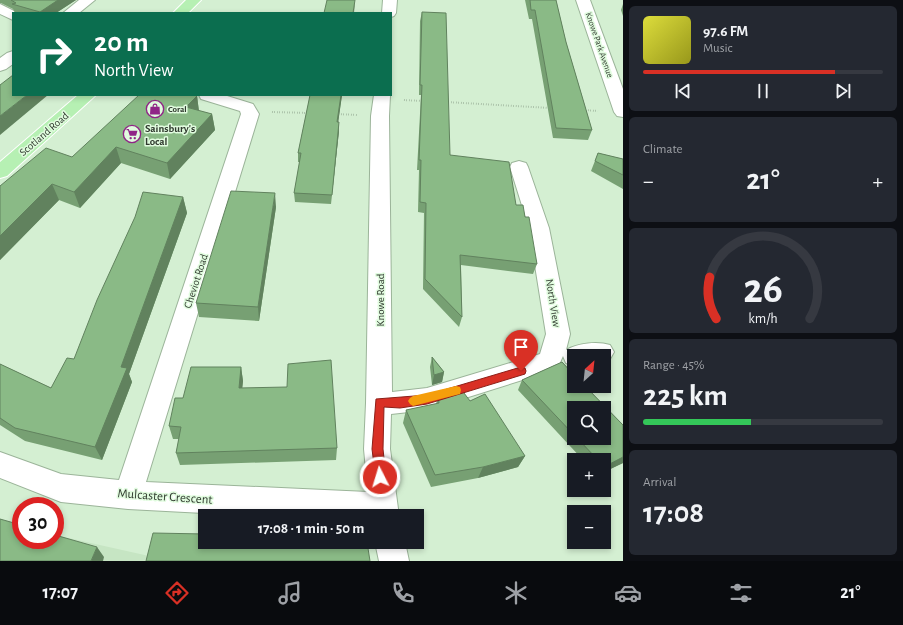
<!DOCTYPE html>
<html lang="en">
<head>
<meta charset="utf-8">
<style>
  :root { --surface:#171b24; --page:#242831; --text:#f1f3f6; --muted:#9ea1a6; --line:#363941; --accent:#d93025 }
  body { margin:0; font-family:"Alegreya Sans",sans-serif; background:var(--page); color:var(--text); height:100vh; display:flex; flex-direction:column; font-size:15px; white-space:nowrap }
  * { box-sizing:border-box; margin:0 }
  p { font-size:13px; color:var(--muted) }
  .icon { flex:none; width:22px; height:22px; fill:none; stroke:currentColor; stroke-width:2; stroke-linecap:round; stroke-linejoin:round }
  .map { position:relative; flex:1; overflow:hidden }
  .sheet { display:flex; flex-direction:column; gap:6px; padding:6px; background:#0d0f14; width:280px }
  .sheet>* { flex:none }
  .hud { position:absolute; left:12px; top:12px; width:380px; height:84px; border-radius:0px; box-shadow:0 2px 6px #0003; background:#0b6e4f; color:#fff; overflow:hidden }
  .needle { width:26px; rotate:27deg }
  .buttons { position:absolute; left:567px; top:349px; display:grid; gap:8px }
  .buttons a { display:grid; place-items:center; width:44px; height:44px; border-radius:0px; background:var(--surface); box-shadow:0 2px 6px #0003; font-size:20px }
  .speed { position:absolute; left:12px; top:497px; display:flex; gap:8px; font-size:20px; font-weight:700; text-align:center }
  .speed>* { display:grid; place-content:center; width:52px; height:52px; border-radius:50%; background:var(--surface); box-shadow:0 2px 6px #0003; line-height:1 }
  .speed .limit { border:6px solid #d22; background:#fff; color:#111 }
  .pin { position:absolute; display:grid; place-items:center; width:34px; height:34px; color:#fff; margin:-41px -17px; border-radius:50% 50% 50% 0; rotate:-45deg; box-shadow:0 0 4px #0007 }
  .pin .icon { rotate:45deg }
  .me { position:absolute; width:44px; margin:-22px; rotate:355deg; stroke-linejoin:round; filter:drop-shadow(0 0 3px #0008) }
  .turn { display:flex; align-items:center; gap:14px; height:84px; padding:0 16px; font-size:18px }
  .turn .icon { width:52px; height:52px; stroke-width:2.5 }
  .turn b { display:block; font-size:28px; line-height:34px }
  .big { font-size:30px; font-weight:600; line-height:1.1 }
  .sheet .card { flex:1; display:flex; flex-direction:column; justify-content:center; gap:6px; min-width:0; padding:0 14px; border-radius:6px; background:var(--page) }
  .sheet .dial { align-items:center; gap:0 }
  .dial svg { height:104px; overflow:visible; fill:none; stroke:var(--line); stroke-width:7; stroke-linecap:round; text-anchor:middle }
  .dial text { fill:var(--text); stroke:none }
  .song { display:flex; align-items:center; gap:12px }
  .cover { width:48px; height:48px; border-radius:6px; background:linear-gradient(135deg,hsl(60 70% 55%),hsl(60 70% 35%)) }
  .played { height:4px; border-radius:2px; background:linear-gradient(90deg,var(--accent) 80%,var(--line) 80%) }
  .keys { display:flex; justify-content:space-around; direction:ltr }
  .heat { display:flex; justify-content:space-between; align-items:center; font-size:22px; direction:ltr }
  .charge { height:6px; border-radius:3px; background:linear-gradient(90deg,#34c759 45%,var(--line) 0) }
  .trip { position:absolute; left:198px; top:509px; width:226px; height:40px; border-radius:0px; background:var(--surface); box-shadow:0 2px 6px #0003; font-weight:600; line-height:40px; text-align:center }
  .tab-bar { display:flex; height:64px; justify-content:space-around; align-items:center; background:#090b0e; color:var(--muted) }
  .tab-bar .icon { width:28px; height:28px }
  .tab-bar .on { color:var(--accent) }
  .tab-bar b { font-size:18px; color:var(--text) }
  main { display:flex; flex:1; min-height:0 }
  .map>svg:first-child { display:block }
  .built { fill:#c6e5c3 }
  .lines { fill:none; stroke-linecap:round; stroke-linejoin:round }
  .minor-casing { stroke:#9bb499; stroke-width:2 }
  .major-casing { stroke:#fff; stroke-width:2 }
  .path { stroke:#869a85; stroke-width:2; stroke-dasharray:0.5 2; stroke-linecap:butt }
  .minor { fill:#fff; fill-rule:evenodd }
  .major { fill:#b6f0b3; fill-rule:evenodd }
  .wall { fill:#77a073; fill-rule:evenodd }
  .shaded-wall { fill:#61825e }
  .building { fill:#8aba86; stroke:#61825e }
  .route { fill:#d93025; stroke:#8d1f18 }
  .slow { fill:#f59e0b }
  .labels { text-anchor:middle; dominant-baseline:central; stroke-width:3; stroke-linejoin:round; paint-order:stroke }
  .far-street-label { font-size:9px; fill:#2f392e; stroke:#e1fcdf }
  .far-poi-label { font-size:9px; font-weight:bold; fill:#2f392e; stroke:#e1fcdf; text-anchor:start }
  .poi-label { font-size:11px; font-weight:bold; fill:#2f392e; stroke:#e1fcdf; text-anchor:start }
  .street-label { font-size:11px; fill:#2f392e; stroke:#e1fcdf }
  .near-street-label { font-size:13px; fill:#2f392e; stroke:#e1fcdf }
</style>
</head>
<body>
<main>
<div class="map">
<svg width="623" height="561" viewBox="0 0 623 561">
  <rect width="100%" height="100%" fill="#d4efd2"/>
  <path class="built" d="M55,535L149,556V561H0L21,540H55Z"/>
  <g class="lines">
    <defs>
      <path id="minor" d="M79,0H95L79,13H63Z
        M383,0H397L396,13L394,16L391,17V13H382Z
        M576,0H590L623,89V117L617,116L614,112Z
        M0,4L18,13H13V20L0,14Z
        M13,51V64L6,69L0,71V58L7,53Z
        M199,95H224L253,104L259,114L146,482L368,492L364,449L366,403L371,116L374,95H390L389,116L392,392L427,388L540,354L546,334L529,228L510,167L512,163L519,161L526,163L528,167L549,228L570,334L566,350C578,343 598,341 610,345L614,352L610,359L604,361V356H574V366L566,363L563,356L557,369L548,372L427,410L391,414L390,449L399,516H260L128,509L61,502L0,478V452L61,474L119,480L241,114L240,111L201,99Z
        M375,542H405L409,561H379Z"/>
      <path id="major" d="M186,0H201L188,13H173Z
        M78,95H96L7,176L0,178V162Z"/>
    </defs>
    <use href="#minor" class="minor-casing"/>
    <use href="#major" class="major-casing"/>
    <path class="path" d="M404,100L423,101
      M446,102L550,108
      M583,110L598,111
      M272,112L309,113
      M336,114L357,115"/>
    <use href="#minor" class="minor"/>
    <use href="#major" class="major"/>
  </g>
  <path class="wall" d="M0,0H76L56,13H15L13,9L1,3H0Z
    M525,0H556L566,42L592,130L588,140L553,138L532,19H529Z
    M623,4V16L621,10Z
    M422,12L450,155L516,205L525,217L537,264L533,274L461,265L462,317L459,327L423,289L424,213L418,212L419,170H417L421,95H419L420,21Z
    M309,95H342L338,122L339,131L331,204L295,202L294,193L300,162H298V153L310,96Z
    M197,96L199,111L212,114L215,130L170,179L121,163L80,208L59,200L0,260V186L72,157Z
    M598,153L623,159V189L591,171Z
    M183,197L187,213L129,374L132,382L102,460L25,441L0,425V364L51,388L74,359Z
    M276,207L259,321L199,317L196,303Z
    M432,357L444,372L442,382L432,385L430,367Z
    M562,362L574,375V386H585L623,425V463L604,472V460H583L518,390L522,380ZM574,408H604V438H574Z
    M241,367L243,381L242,388L337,448L336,460L180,465L176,453L179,439H173L169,426L183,398Z
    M438,396L470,401L525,456L518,467L478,478L431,487L403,423L406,410L436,404Z"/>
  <path class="shaded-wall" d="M58,0H76L56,13H40V12Z
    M355,0L354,13H353Z
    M27,95H48L0,135V116Z
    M341,95H342L337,131V122Z
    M197,96L199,112L186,107Z
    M212,114L215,130L170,179L167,163Z
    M339,122V131L331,204L332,195Z
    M116,147L121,163L80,208L74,192Z
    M52,184L59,200L0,260V236Z
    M275,193L276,207L259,321L258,307Z
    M183,197L187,213L129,374L132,382L102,460L95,447L121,367Z
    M241,367L243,381L241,401L239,388Z
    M444,372L442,382L432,385L434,375Z
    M525,456L518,467L478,478L483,467Z
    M623,457V463L604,472V467Z
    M97,547L104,557L103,561H91Z"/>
  <path class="building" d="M11,0H58L40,12L12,4L16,3Z
    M327,0H355L353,13H324Z
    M530,0H556L566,42L592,130L556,128L535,10H531Z
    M422,12L446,13L450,155L509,162L516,205H523L525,217H529L537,264L460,255L462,317L425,279L426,203L420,202L421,160H419L422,85H420Z
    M13,75V95H27L0,116V85Z
    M139,95H193L197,96L186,107L212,114L167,163L116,147L74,192L52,184L0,236V186L46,148L72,157Z
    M310,95H341L337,122H339L332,195L294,193L301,153H298Z
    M598,153L623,159V175L595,161Z
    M231,191L275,193L258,307L196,303Z
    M143,192L183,197L121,367L127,368L95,447L15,428L0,418V364L51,388L67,358L74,359L97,300L135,217Z
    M432,357L444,372L434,375Z
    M331,360L337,448L176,453L181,427L169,426L175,398H183L191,367H241L239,388L287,387L288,364Z
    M562,362L574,375V386H585L623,425V457L604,467V460H598L577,438H604V408H574V435L522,380Z
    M461,389L470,401L485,394L525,456L483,467L435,475L406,410L439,403L438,396Z
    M0,519L21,525V540H55V535L97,547L91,561H0Z
    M153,533L205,534V542H367L370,561H146Z"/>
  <path class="route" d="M521,367L525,368L526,371L525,374L427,404L400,408L384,407L383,449L386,477L384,481L380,483L376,481L372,449L376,399L427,395Z"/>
  <path class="slow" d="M456,386L460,387L461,390L460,394L456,395L413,406L410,404L408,401L410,398L413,396Z"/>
  <defs>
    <symbol id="shop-ring" viewBox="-11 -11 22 22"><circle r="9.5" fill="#e1fcdf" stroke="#902487" stroke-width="1.5"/><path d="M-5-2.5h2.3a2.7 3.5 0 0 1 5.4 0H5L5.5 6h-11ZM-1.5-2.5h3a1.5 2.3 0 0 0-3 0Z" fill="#902487"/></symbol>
    <symbol id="supermarket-ring" viewBox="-11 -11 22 22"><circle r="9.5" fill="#e1fcdf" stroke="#902487" stroke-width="1.5"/><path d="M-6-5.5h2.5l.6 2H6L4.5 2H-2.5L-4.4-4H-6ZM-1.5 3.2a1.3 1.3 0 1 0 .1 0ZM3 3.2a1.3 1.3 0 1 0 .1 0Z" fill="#902487"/></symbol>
  </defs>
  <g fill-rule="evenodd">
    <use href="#shop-ring" x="145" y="99" width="20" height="20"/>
    <use href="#supermarket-ring" x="122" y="124" width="20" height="20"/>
  </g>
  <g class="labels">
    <g class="far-street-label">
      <text transform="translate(599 45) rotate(71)">Knowe Park Avenue</text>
    </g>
    <g class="far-poi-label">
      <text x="168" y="109">Coral</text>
    </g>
    <g class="poi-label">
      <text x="145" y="128">Sainsbury's<tspan x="145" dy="13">Local</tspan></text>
    </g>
    <g class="street-label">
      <text transform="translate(44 134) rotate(-41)">Scotland Road</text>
      <text transform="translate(196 281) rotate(-72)">Cheviot Road</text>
      <text transform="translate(380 300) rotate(-90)">Knowe Road</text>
      <text transform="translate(553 303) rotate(81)">North View</text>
    </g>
    <g class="near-street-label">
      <text transform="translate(165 497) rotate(4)">Mulcaster Crescent</text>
    </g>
  </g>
</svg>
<div class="buttons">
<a><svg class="needle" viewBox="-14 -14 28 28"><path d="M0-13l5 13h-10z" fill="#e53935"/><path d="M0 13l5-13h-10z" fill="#9ea1a6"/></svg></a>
<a><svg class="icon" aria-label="search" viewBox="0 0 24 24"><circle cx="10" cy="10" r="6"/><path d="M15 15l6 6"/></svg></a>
<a>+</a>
<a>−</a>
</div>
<div class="speed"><div class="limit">30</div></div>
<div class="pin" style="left:521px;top:371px;background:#d93025"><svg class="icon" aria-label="arrive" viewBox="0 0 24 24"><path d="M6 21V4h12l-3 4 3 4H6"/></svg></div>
<svg class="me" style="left:380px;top:477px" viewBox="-20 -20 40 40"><circle r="17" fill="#d93025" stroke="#fff" stroke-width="3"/><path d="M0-11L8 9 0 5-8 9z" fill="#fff"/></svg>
<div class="trip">17:08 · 1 min · 50 m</div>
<div class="hud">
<div class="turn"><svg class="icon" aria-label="right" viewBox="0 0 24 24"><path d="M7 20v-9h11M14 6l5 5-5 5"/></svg><div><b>20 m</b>North View</div></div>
</div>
</div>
<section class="sheet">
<div class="card">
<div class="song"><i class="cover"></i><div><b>97.6 FM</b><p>Music</p></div></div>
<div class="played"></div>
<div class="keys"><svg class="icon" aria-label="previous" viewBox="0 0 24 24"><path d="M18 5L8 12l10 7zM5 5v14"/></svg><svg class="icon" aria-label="pause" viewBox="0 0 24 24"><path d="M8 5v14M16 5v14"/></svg><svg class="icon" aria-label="next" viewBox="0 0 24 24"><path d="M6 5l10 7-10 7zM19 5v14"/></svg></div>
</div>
<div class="card"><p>Climate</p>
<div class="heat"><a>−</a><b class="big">21°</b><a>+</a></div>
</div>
<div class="card dial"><svg viewBox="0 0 100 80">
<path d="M14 69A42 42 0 1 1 86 69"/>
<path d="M14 69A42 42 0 0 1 9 37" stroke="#d93025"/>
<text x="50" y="56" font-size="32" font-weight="700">26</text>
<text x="50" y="72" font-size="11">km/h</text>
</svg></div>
<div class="card"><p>Range · 45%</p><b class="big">225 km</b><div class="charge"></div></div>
<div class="card"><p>Arrival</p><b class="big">17:08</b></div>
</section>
</main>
<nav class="tab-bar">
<b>17:07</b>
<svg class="icon on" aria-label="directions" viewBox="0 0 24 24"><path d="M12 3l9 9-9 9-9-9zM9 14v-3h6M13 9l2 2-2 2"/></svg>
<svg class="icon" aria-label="music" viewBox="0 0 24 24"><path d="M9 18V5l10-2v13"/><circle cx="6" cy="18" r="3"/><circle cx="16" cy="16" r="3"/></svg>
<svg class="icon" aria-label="phone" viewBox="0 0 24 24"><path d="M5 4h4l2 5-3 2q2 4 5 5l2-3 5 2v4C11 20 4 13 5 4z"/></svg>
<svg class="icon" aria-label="climate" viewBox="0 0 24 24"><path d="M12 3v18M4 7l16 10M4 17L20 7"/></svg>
<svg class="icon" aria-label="car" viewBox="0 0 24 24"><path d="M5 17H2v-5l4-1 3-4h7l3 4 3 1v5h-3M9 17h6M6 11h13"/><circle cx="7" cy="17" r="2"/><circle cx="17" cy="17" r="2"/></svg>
<svg class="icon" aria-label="filters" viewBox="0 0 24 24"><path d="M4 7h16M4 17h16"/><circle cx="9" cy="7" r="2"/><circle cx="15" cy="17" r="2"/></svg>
<b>21°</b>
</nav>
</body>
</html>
